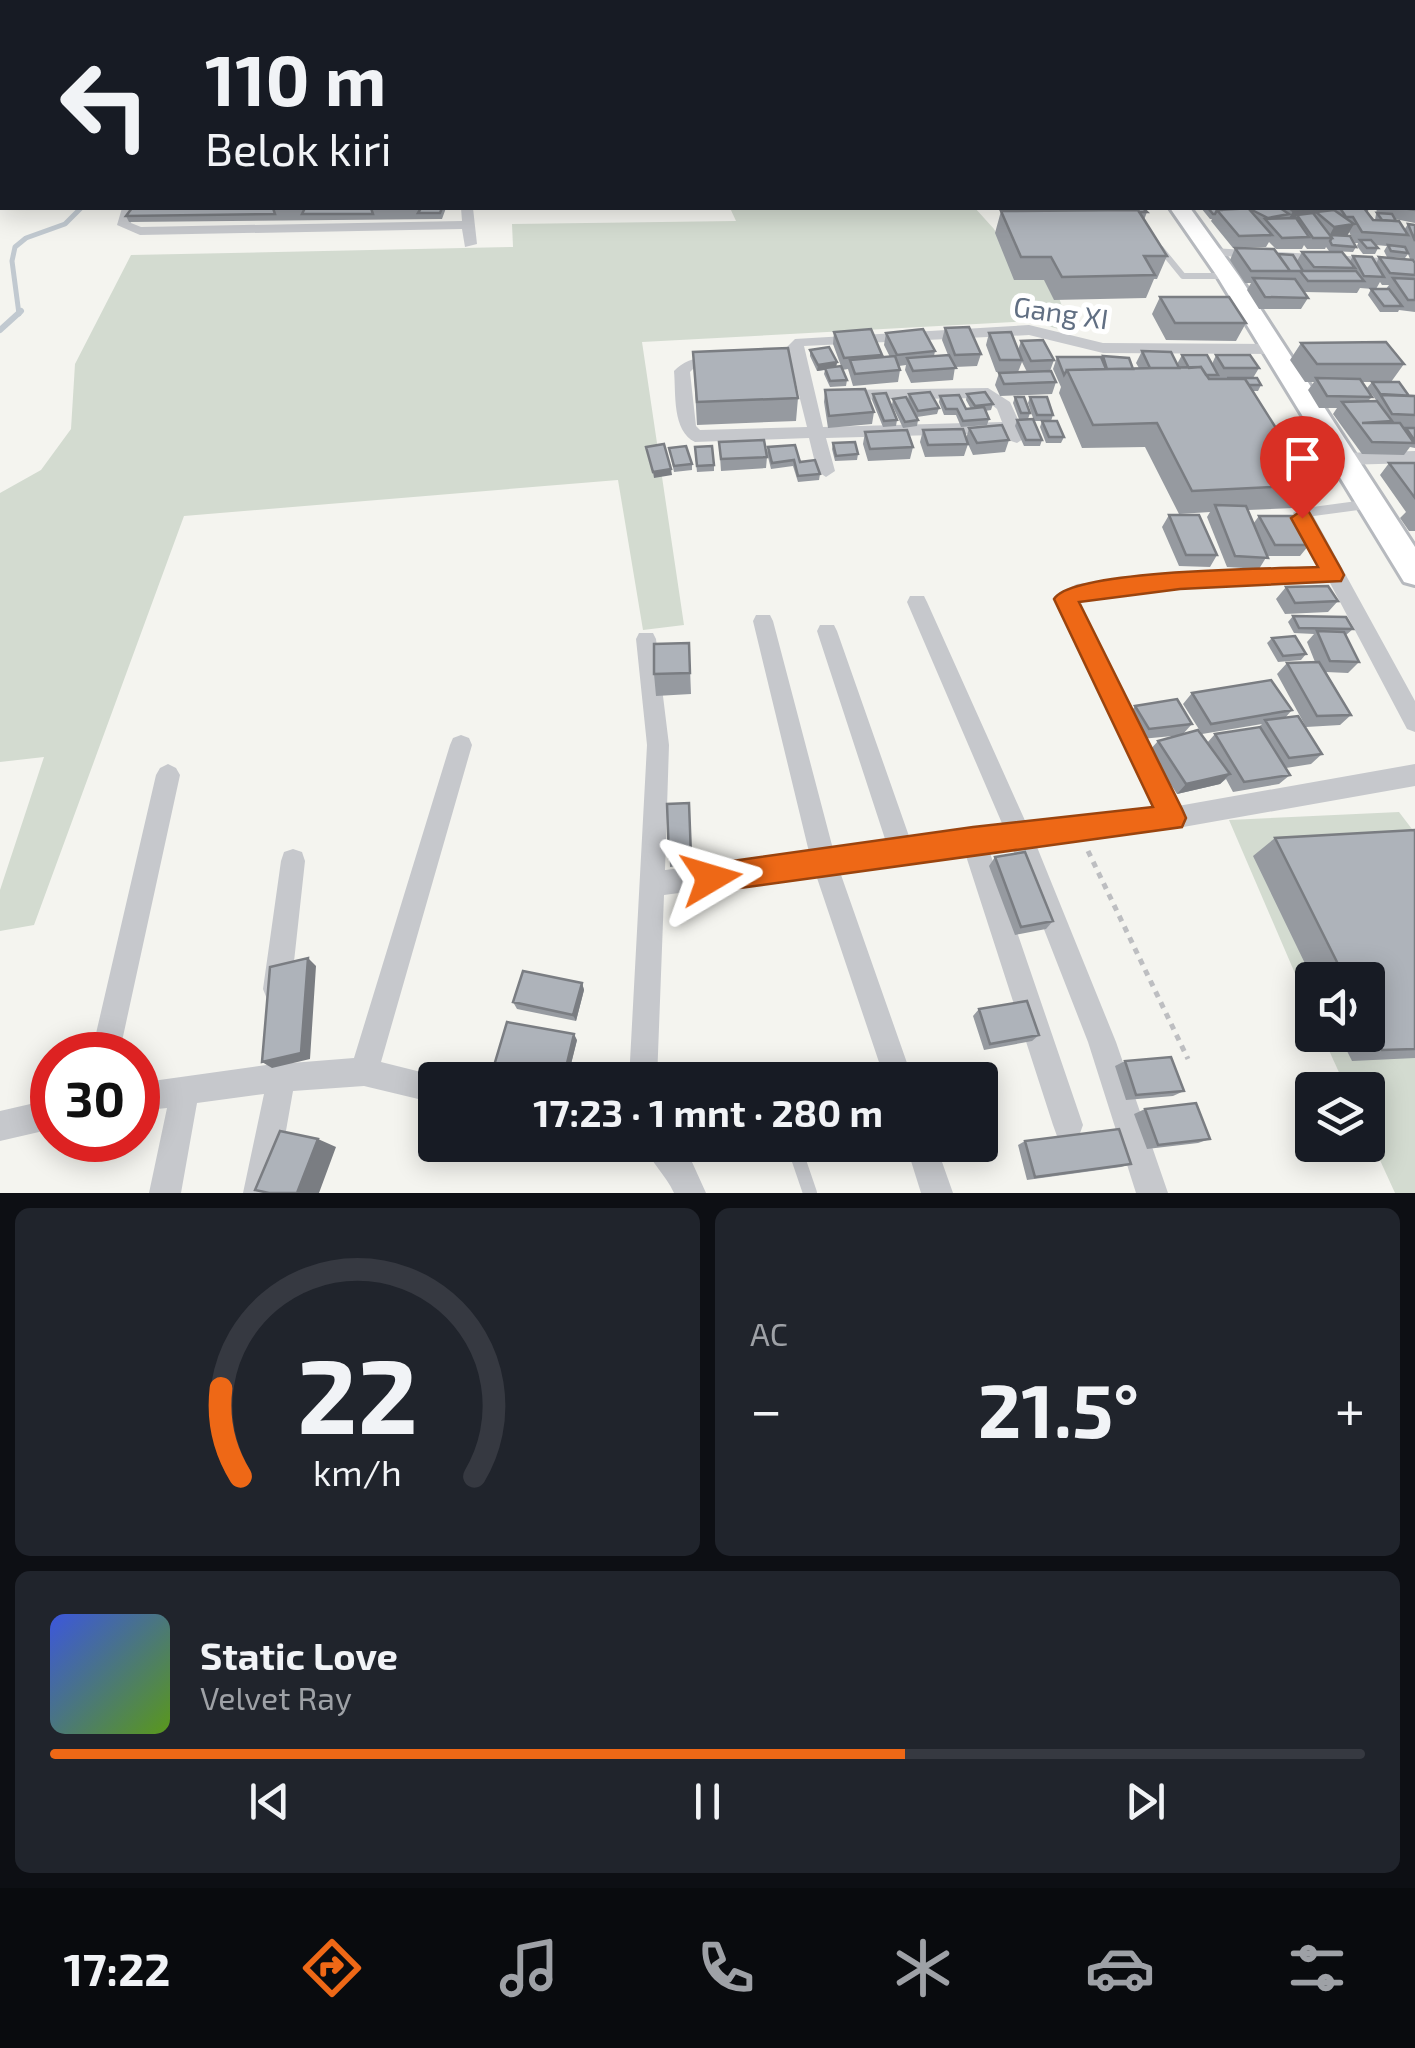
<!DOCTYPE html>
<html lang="id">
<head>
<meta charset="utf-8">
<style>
  :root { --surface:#171b24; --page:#20242c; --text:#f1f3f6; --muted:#9ea1a6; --line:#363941; --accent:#ee6816 }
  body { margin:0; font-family:"Exo 2",sans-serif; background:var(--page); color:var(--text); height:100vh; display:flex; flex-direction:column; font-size:38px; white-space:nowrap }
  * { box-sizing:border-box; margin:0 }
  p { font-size:32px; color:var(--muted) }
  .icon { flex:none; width:55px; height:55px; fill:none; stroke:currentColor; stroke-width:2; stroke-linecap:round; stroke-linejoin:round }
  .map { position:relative; height:1193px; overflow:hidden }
  .details { display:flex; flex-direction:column; gap:15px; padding:15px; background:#0d0f14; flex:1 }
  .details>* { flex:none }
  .top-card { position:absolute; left:0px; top:0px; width:1415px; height:210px; box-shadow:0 5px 25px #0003; background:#171b24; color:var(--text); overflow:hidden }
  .controls { position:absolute; left:1295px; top:962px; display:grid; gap:20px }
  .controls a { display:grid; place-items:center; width:90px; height:90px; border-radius:10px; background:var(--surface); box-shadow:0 5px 25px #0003; font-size:50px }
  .speed { position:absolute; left:30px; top:1032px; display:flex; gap:20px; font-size:50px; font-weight:700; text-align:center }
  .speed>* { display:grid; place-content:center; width:130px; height:130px; border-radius:50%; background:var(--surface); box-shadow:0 5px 25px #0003; line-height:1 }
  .speed .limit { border:15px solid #d22; background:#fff; color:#111 }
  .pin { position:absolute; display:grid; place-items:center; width:85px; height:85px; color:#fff; margin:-102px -42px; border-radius:50% 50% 50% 0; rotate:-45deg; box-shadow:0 0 10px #0007 }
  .pin .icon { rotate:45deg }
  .me { position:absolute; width:110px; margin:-55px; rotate:83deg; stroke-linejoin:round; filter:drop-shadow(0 0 8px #0008) }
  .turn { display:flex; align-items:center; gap:35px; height:210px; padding:0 40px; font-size:45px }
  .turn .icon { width:130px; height:130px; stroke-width:2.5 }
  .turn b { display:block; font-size:70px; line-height:85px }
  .big { font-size:75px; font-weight:700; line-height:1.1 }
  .details .tile { flex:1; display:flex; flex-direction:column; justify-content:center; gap:15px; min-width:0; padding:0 35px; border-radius:15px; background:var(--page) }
  .details .dial { align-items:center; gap:0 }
  .dial svg { height:260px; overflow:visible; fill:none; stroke:var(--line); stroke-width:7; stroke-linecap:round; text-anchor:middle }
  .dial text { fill:var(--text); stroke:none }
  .song { display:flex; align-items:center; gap:30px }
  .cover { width:120px; height:120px; border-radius:15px; background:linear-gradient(135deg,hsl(230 70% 55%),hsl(90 70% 35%)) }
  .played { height:10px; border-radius:5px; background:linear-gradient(90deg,var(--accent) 65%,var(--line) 65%) }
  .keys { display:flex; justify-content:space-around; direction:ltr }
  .heat { display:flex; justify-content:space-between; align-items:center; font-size:55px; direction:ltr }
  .details .tiles { flex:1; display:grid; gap:15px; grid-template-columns:1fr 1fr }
  .tile:last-child { grid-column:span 2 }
  .trip { position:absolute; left:418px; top:1062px; width:580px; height:100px; border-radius:10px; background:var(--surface); box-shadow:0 5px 25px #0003; font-weight:700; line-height:100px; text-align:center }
  .menu { display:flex; height:160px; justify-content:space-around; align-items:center; background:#090b0e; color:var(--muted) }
  .menu .icon { width:70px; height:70px }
  .menu .selected { color:var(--accent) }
  .menu b { font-size:45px; color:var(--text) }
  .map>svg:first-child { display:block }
  .green { fill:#d3dbd0 }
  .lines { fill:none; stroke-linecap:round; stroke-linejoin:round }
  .stream-far1 { stroke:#c1c9d0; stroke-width:5 }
  .stream { stroke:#c1c9d0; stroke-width:6 }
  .river { fill:#c1c9d0; fill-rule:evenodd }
  .secondary-casing { stroke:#b5b9bf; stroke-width:5 }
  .primary-casing { stroke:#b6b9be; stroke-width:6 }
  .path { stroke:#bdbec1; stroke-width:5; stroke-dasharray:6 6; stroke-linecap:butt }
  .lane-far2 { stroke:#c6c8cc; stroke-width:6 }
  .lane-far1 { stroke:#c6c8cc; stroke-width:9 }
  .lane { stroke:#c6c8cc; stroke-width:14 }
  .street { fill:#c6c8cc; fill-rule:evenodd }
  .secondary { fill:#fff; fill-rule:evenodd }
  .primary { fill:#fff; fill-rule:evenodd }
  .wall { fill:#969aa0; fill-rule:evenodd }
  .shaded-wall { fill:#7a7d82 }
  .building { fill:#aeb3ba; stroke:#7a7d82; stroke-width:2.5 }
  .route { fill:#ee6816; stroke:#9b440e; stroke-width:2.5 }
  .labels { text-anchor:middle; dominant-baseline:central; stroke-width:10; stroke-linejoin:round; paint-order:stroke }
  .far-street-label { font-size:28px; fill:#616f83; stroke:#fff }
</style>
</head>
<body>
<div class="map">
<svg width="1415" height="1193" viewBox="0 0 1415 1193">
  <rect width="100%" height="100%" fill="#f4f4ef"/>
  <path class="green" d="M730,208H975L994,229L1017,272L1052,281L1073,333L1030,321L642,342L684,625L643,630L618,480L184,516L34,925L0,931V890L44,757L0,762V493L41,470L71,429L75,364L131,255L513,247L512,224L736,221Z
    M1399,812L1415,833V1193H1395L1368,1134V1090H1347L1322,1035H1368V980H1312V1013L1229,820Z"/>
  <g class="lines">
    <path class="stream-far1" d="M19,314L12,261L15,247L26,238L65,224L81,208"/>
    <path class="stream" d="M0,330L21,311"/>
    <path class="river" d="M1161,0H1191L1193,2H1163Z
      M1412,132H1415V147H1412Z"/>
    <defs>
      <path id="secondary" d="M0,0H11L13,2L0,6Z
        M574,0H783L573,2Z"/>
      <path id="primary" d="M1037,0H1051L1052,2H1038Z
        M1170,208H1190L1239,276L1415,547V585L1404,582L1217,276Z"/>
    </defs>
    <use href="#secondary" class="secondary-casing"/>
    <use href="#primary" class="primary-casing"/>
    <path class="path" d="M1088,851L1188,1059"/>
    <path class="lane-far2" d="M1161,249L1183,276H1228"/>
    <path class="lane-far1" d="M1302,513L1369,504"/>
    <path class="lane" d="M785,1145L796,1152L810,1193"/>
    <path class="street" d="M921,0H929L931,2H922Z
      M1092,0H1102L1104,2H1094Z
      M1412,68H1415V74H1412Z
      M122,208H134L131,223L141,227L462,221L461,208H473L477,244L465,247L462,229L140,235L117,225Z
      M1212,248L1415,260V268L1207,255V249Z
      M1029,325L1103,343L1273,344L1281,349L1273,354L1103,353L1029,335L804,346L823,427L1002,422L997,409L984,398L842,400L834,395L842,390L988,388L1010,402L1026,437L1017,443L1011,441L1007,433L826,438L835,471L826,477L817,471L809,438L695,442C672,431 676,394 674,371C686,358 710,352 725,362L723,365L694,368L690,372L696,426L700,430L807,427L787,347L795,339Z
      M1415,451V463L1342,465L1333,459L1342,453Z
      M1302,506L1309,508L1415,701V732L1407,729L1330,583L1181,589L1077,602L1178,806L1415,764V786L1172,829L1037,847L1116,1042L1168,1193H1136L1088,1042L1013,850L990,853L1083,1125L1079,1136L1068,1140L1057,1136L1053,1125L966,856L840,872L913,1080H885L816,875L664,895L657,1080H629L647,745L636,639L639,633H653L656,639L669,745L665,870L809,852L753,621L756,615H770L773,621L833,849L886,842L817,631L820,625H834L837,631L910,839L964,833L973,828L979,831L1004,828L907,602L910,596H924L927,602L1027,825L1155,809L1056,599L1059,593L1077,584L1181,573L1322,568L1293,513Z
      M461,735L469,738L472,745L381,1062L445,1078L435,1080V1103L364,1086L293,1091L275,1193H243L264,1094L197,1103L181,1193H149L167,1108L138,1111V1083L266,1065L354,1058L450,745L453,738Z
      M168,764L176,768L180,775L119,1055H91L156,775L160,768Z
      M293,849L302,852L305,861L291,989L287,999L277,1003L267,999L263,989L281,861L284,852Z
      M52,1099V1129L0,1141V1111Z
      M644,1145H680L687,1151L706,1193H674C666,1175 651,1163 644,1145Z
      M906,1145H936L953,1193H921Z"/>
    <use href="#secondary" class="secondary"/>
    <use href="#primary" class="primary"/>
  </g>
  <path class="wall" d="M30,0H79L76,2H57L56,0L53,2H31Z
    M1415,192V223L1395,219L1404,230L1408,224L1415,225V260L1410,259L1408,254L1405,258L1387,257L1384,251L1387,246L1375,245L1378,248L1375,254H1363L1357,246L1358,243H1355L1349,232L1347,236L1356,247L1353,252L1329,251L1326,247L1325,249H1307L1304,245L1302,249H1276L1269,242L1266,247L1233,248L1211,221L1212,219H1210L1201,208H1218L1220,210L1222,208H1332L1330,210H1332L1334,208H1370L1367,212L1375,220L1377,208H1412Z
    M132,208H446L442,219L129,222L126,216Z
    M999,208H1143L1147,212L1144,220L1167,256L1157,279H1154L1146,298L1054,300L1044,280H1014L995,233L1001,211Z
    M1235,248L1278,254L1297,261L1302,252L1350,261L1353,256L1376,264L1379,257L1415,263V312L1399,310L1398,312H1380L1368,295L1371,289H1373L1360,288L1357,293L1304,292L1308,298L1301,309H1259L1247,290L1251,283H1245L1230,260ZM1380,282L1382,285H1389L1386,289H1376Z
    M1160,297L1246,323L1236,341L1166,340L1152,314Z
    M945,328L981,354L977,366L955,367L953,380L911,383L905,370L906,365L899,366L900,370L898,382L853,386L848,369L842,370L847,380L846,386L830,387L824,374L825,370L817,371L810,356V350L837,362L836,366H841L833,344L834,332L882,355V357H890L884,345L886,333L935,351L934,356L948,355L942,340Z
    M989,333L1018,350L1021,341L1054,360L1050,371L1056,382L1052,394L1000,396L995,385L999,373L1027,372L1022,362L1018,372H996L986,345Z
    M1301,343L1404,364L1391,382H1361L1372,397L1368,401H1375L1376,400L1367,388L1372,382L1409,396H1415V427H1402L1405,430L1406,428H1415V448L1410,447L1404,455L1362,454L1333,414L1337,408H1319L1308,390L1314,382H1305L1290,360Z
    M1142,351L1177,364L1182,355L1212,364L1216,355L1259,368L1253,378L1261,385L1258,391H1253L1312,485L1295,508L1248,510L1253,524L1259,516L1309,545L1300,556H1267L1259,569L1227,567L1207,517L1210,512L1179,514L1145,447L1082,448L1059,393L1061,387L1053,369L1057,357L1102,359L1103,356L1133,369L1139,368L1136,363Z
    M693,352L798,398L796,421L697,425Z
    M825,390L874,412L872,424L828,428L824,402Z
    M873,394L897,420L896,426L883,427L872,400Z
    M909,394L939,408L937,414L917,417L918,420L917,426L903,428L892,405L893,399L908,400Z
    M967,394L993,404L991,410L985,411L989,419L987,425L961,427L956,415H944L939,402L940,396L966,409H971L966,400Z
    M1015,397L1030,413L1028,419H1019L1013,403Z
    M1030,397L1053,415L1051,421H1034L1028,403Z
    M1017,420L1042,440L1040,446H1024L1015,426Z
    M1042,421L1064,437L1061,443H1046L1040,427Z
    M969,428L1009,440L1005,452L973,455L968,444L964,456L925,457L920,442L923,430L966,439Z
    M865,432L913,447L910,459L868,461L863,444Z
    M719,442L767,457L766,468L721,471Z
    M833,443L858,454L857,460L835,461L832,449Z
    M768,447L800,462L820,474L819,480L798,482L793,466L771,469L767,453Z
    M669,448L692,464V470L674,472Z
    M695,453L714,465V471L697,472Z
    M1389,463H1415V531H1409L1400,518L1406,512L1380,475Z
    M1169,515L1217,555L1210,567L1179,566L1162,527Z
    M1286,587L1338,601L1328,612L1285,614L1276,599Z
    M1293,616L1353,629L1346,635L1359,662L1348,673L1326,672L1351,715L1340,725L1306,727L1277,674L1287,663L1315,662L1307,642L1314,634L1294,633L1288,622Z
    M1272,638L1306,654L1301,660L1278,662L1267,643Z
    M689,643L691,694L656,696L654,674Z
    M1192,693L1292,710L1285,718L1322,754L1311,764L1286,768L1290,775L1279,784L1233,792L1226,779L1220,784L1177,794L1149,751L1158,741L1183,735L1141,739L1128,717L1135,706L1192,724L1183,734L1207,743L1215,734L1259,727L1262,724L1202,734L1183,704Z
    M689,803L692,865L670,867L667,804Z
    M1415,830V1058L1352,1061L1339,1035H1368V980H1313L1253,856L1275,838Z
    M995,857L1053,921L1046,929L1015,935L989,866Z
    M582,983L584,990L576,1021L517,1009L513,1002Z
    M979,1009L1039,1035L1032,1041L984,1050L973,1016Z
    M577,1040L567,1080H526L498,1075L493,1069Z
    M1125,1061L1184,1091L1173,1096L1126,1100L1115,1066Z
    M1145,1109L1210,1139L1198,1143L1147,1149L1134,1114Z
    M1025,1141L1131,1164L1121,1167L1027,1180L1018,1145Z"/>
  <path class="shaded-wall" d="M1308,208H1332L1330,210L1316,213L1314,216L1297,215L1293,221L1287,222L1293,211Z
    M1354,224L1347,236L1328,238L1334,227Z
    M837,362L836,368L817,371L818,365Z
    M671,469L672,475L654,478L653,472Z
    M1230,774L1220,784L1177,794L1186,784Z
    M308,958L316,966L310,1059L272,1068L262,1062Z
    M582,983L584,990L576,1021L573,1015Z
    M574,1034L577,1040L567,1080H563Z
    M318,1139L336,1147L319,1193H297Z"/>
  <path class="building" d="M262,0H281L279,2H260Z
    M303,0H321L319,2H301Z
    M486,0H531V2H485Z
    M584,0H642V2H584Z
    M760,0H796L797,2H760Z
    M800,0H818V2H800Z
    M842,0H878L879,2H843Z
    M879,0H913L914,2H879Z
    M956,0H976L978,2H957Z
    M981,0H1019L1021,2H982Z
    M1412,159H1415V174H1412Z
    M1412,192H1415V210L1402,208H1412Z
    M132,208H273L275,214L126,216Z
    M305,208H371L373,214H302Z
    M421,208H442L440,213H418Z
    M1013,208H1143L1147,212H1139L1138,210H1015Z
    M1208,208H1218L1220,210H1217L1215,214H1213Z
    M1233,208H1280L1289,214L1268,218L1248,208L1272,235L1239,236L1217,210L1235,209Z
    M1289,208H1308L1293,211Z
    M1340,208H1364L1373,220L1399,221L1408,235L1362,232L1353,217H1346Z
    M1138,210L1167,256H1144L1155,275L1062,277L1051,257H1021L1001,211Z
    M1334,210L1354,224L1334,227L1316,212Z
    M1313,213L1332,238H1313L1297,215Z
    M1377,213L1392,214L1396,221L1382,220Z
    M1296,218L1309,237L1282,238L1265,219Z
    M1408,224L1415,225V241Z
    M1330,235L1350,236L1356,247L1332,245L1330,241L1332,238Z
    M1360,240H1371L1378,248H1367Z
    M1388,245L1405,247L1408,253L1391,251Z
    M1235,248L1274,249L1290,271H1251Z
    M1302,252H1342L1355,268L1314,267Z
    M1278,254L1293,255L1303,271H1290Z
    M1353,256L1372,257L1384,277L1364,276Z
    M1379,257L1413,260L1415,263V275L1390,273Z
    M1300,271H1356L1364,281H1308Z
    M1253,278L1295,279L1308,298L1265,297Z
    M1393,278L1415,279V300H1408Z
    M1371,289H1389L1402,306H1384Z
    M1160,297H1229L1246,323H1175Z
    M969,327L981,354L955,355L945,328Z
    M871,329L882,355L844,358L834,332Z
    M923,329L935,351L897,355L886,333Z
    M1011,332L1022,360H1000L989,333Z
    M1043,340L1054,360L1031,361L1021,341Z
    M1386,342L1404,364H1317L1301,343Z
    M829,347L837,362L818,365L810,350Z
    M788,348L798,398L697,402L693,352Z
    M1142,351L1171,352L1179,368H1150Z
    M949,355L956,368L913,371L907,358Z
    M1182,355H1207L1218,375H1206L1201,367L1189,368Z
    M1216,355H1250L1259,368H1224Z
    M895,356L900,370L855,374L850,360Z
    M1103,356L1129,358L1133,369H1107Z
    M1057,357H1101L1106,369L1067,370L1064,375Z
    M841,366L847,380L830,381L825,368Z
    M1201,367L1209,379H1245L1312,485L1192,491L1157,423L1093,425L1067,370Z
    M1051,371L1056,382L1004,384L999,373Z
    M1227,378H1257L1261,385H1249L1245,379Z
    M1316,378L1360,379L1372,397L1327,396Z
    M1372,382H1399L1409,396L1381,395Z
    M865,389L874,412L829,416L825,390Z
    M930,392L939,408L918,411L909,394Z
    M985,392L993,404L975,406L967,394Z
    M886,393L897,420L884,421L873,394Z
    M1380,394L1415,396V415L1392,414Z
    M959,395L966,409L984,407L989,419L963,421L957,409H946L940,396Z
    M906,397L918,420L905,422L893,399Z
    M1015,397H1024L1030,413H1021Z
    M1030,397H1047L1053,415H1037Z
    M1377,401L1392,421L1362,423H1400L1414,443L1372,442L1342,402Z
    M1033,419L1042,440H1026L1017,420Z
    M1042,421H1057L1064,437H1049Z
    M1002,425L1009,440L977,443L969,428Z
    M1406,428H1415V441Z
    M963,429L968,444L928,445L923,430Z
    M907,430L913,447L870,449L865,432Z
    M764,440L767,457L721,459L719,442Z
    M855,442L858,454L836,456L833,443Z
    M664,444L671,469L653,472L646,447Z
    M795,445L800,462L815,460L820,474L798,476L794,460L772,463L768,447Z
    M686,446L692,464L674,466L669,448Z
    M712,446L714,465L697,466L695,447Z
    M1389,463H1415V498Z
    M1215,505L1246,506L1268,558L1235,556Z
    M1169,515H1199L1217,555H1186Z
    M1259,516H1293L1309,545H1275Z
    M1328,586L1338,601L1295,603L1286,587Z
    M1293,616L1346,617L1353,629L1299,628Z
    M1317,631L1344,632L1359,662L1330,661Z
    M1295,636L1306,654L1283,656L1272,638Z
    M689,643L690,673L654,674V644Z
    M1319,662L1351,715L1317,716L1287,663Z
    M1271,680L1292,710L1211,724L1192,693Z
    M1177,699L1192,724L1149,729L1135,706Z
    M1298,716L1322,754L1289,758L1265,720Z
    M1260,727L1290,775L1244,782L1215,734Z
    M1198,730L1230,774L1186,784L1158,741Z
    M689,803L691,856L669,858L667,804Z
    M1415,830V1049L1382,1050L1368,1022V980H1346L1275,838Z
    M1025,852L1053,921L1021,927L995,857Z
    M308,958L301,1053L262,1062L270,967Z
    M523,971L582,983L573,1015L513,1002Z
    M1027,1001L1039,1035L990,1044L979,1009Z
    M507,1022L574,1034L563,1080H549L493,1069Z
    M1171,1057L1184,1091L1136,1095L1125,1061Z
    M1196,1103L1210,1139L1158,1145L1145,1109Z
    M1119,1129L1131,1164L1035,1177L1025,1141Z
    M280,1131L318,1139L297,1193H269L255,1190Z"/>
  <path class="route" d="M1302,510L1309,512L1341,569L1344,575L1341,581L1180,589L1079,602L1182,809L1186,818L1182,827L711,892L701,888L697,878L701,868L711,864L973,827L1153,807L1054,599C1072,569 1275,569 1318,567L1291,518Z"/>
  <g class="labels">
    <g class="far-street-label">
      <text transform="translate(1061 312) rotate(8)">Gang XI</text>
    </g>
  </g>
</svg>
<div class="controls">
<a><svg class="icon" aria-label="sound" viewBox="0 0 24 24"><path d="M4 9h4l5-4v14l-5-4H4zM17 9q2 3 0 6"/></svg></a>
<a><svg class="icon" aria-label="layers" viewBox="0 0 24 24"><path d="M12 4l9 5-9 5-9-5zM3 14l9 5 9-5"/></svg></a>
</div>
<div class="speed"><div class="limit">30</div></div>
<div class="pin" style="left:1302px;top:518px;background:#d93025"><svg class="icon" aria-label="arrive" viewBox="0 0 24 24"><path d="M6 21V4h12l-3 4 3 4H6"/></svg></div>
<svg class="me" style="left:711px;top:878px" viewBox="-20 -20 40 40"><path d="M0-17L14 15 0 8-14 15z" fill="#ee6816" stroke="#fff" stroke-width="4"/></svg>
<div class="trip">17:23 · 1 mnt · 280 m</div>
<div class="top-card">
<div class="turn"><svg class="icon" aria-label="left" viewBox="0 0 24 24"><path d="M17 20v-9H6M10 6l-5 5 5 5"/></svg><div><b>110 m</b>Belok kiri</div></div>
</div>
</div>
<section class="details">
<div class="tiles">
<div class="tile dial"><svg viewBox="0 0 100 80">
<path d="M14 69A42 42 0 1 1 86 69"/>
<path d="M14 69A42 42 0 0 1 8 42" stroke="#ee6816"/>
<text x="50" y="56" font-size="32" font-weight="700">22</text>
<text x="50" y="72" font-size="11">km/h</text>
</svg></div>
<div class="tile"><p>AC</p>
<div class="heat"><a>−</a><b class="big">21.5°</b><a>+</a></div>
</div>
<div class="tile">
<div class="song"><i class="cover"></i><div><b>Static Love</b><p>Velvet Ray</p></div></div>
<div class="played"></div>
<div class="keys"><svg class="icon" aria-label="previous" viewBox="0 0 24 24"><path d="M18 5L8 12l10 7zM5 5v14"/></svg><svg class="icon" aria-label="pause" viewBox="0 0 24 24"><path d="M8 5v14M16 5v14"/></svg><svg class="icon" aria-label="next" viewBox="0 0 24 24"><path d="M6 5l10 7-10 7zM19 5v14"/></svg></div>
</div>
</div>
</section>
<nav class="menu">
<b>17:22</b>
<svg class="icon selected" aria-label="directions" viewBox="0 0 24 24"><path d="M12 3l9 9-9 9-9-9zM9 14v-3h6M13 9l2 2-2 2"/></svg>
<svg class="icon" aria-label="music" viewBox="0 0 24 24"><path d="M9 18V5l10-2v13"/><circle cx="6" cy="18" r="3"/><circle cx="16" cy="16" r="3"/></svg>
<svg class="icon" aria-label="phone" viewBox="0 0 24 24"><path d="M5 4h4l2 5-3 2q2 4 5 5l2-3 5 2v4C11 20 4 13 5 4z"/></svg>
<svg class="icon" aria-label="climate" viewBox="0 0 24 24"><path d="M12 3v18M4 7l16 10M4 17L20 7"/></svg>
<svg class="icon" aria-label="car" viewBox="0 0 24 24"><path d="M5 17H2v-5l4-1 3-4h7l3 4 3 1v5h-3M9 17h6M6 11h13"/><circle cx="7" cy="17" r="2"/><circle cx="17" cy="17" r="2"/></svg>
<svg class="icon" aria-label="filters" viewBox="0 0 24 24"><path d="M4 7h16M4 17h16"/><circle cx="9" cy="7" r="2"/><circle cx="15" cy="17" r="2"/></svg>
</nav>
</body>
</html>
